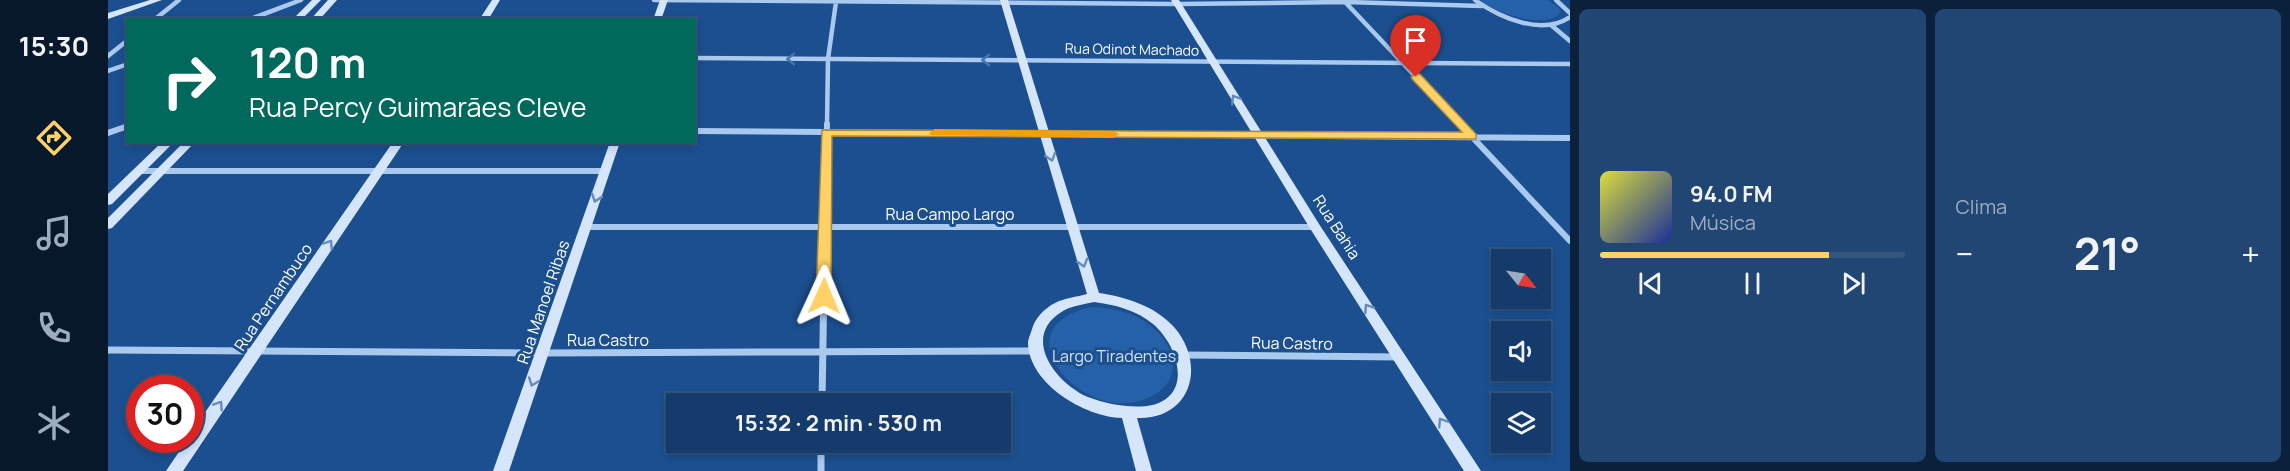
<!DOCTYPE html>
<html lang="pt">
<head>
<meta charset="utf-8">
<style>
  :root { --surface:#143b6b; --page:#214673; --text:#f1f3f6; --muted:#9dadc1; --line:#33557e; --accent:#ffd166 }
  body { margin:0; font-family:Manrope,sans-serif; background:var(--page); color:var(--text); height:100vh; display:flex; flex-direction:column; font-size:22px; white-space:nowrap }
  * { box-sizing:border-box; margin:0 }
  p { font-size:20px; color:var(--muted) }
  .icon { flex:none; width:33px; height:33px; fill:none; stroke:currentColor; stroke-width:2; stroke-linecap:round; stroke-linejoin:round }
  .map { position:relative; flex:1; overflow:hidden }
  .sheet { display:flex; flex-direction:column; gap:9px; padding:9px; background:#0b203b; width:720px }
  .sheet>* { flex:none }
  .top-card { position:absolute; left:18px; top:18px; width:570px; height:126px; border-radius:0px; box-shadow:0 3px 9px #0003,0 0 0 2px var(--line); background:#00695c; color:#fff; overflow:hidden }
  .needle { width:39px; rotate:120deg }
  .tools { position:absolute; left:1383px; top:249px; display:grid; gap:12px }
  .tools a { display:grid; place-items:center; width:60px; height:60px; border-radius:0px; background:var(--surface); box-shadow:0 3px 9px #0003,0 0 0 2px var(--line); font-size:30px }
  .speed { position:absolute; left:18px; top:375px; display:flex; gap:12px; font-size:30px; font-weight:700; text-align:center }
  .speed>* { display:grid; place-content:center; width:78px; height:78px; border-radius:50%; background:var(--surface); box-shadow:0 3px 9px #0003,0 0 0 2px var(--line); line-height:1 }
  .speed .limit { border:9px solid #d22; background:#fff; color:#111 }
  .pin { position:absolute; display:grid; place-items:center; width:51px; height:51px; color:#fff; margin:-62px -26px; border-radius:50% 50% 50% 0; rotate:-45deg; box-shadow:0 0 6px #0007 }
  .pin .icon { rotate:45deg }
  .me { position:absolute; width:66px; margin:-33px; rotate:1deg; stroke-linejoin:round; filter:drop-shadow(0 0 4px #0008) }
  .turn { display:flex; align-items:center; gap:21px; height:126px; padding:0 24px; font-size:27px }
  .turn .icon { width:78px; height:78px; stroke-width:2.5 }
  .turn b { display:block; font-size:42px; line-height:51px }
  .big { font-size:45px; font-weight:700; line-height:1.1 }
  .sheet .widget { flex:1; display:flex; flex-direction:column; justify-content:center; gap:9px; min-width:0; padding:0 21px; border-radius:9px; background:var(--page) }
  .song { display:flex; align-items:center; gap:18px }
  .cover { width:72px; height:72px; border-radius:9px; background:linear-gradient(135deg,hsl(60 70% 55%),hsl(230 70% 35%)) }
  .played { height:6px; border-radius:3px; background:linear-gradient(90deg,var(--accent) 75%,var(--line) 75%) }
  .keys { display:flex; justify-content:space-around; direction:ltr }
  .heat { display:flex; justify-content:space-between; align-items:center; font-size:33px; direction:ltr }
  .sheet .tiles { flex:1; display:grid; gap:9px; grid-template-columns:repeat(2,1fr) }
  .trip { position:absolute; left:558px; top:393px; width:345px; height:60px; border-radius:0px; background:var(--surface); box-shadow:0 3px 9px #0003,0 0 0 2px var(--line); font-weight:700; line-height:60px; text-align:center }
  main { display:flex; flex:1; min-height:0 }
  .tab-bar { display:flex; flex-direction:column; width:108px; justify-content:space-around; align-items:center; background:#08182b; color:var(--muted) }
  .tab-bar .icon { width:42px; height:42px }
  .tab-bar .on { color:var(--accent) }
  .tab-bar b { font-size:27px; color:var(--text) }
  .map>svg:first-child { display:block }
  .green { fill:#2461a8 }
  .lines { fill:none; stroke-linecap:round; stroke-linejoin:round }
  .street-far2 { stroke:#a9c9ee; stroke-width:4.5 }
  .street-far1 { stroke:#a9c9ee; stroke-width:6 }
  .street { stroke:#a9c9ee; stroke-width:7 }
  .secondary { fill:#d6e6fa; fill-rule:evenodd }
  .oneway { stroke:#4674ac }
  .oneway2 { stroke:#668bba }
  .route { fill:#ffd166; stroke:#a68842; stroke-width:1.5 }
  .slow { fill:#f59e0b }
  .labels { text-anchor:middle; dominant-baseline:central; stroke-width:6; stroke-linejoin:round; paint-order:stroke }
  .far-street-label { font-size:14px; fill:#fff; stroke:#1b4f8f }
  .street-label { font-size:16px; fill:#fff; stroke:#1b4f8f }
  .park-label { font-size:16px; fill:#cfe3fa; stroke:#1b4f8f }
</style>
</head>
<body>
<main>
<nav class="tab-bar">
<b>15:30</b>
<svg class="icon on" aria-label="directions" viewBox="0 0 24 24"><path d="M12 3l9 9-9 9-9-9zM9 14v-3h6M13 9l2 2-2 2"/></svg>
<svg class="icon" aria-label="music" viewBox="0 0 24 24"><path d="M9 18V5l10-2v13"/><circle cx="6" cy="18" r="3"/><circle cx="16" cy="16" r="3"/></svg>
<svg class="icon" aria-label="phone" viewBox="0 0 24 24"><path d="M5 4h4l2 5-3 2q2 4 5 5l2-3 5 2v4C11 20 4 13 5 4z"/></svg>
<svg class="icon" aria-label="climate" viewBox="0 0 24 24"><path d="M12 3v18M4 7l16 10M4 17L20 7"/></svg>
</nav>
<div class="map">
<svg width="1462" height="471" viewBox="0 0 1462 471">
  <rect width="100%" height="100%" fill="#1b4f8f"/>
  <path class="green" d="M1373,0H1440L1450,7L1453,12C1442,31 1385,13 1373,0Z
    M984,307C1005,308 1026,312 1043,326C1075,352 1073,390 1031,401C970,419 891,326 984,307Z"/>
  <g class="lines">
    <path class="street-far2" d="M546,0L1069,4L1238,2L1374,6
      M1367,0C1392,18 1434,36 1462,17
      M1448,0L1462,13
      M1238,3L1353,125
      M46,20L71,0
      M140,20L193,0
      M1443,25L1462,41
      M0,56L20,40
      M586,58L1462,64
      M0,71L20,64
      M719,125L720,59L728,2"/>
    <path class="street-far1" d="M1352,124L1462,241
      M586,131L1462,138
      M0,133L20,126
      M32,171H497
      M478,227H1207
      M716,280L719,124"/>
    <path class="street" d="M0,350L435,353L927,351
      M1076,355L1292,357
      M714,404L716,278
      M713,442V471"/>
    <path class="secondary" d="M42,0H54L0,19V13Z
      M204,0H213L193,20H184Z
      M220,0H229L211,20H202Z
      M384,0H392L380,20H371Z
      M552,0H560L553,20H545Z
      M892,0H900L991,293C1018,297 1047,306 1066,327C1099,365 1083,420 1029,418L1044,471H1028L1014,418C977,417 921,384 920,343C920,339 923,333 924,329C927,318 937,308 947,303C956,298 969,297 979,294ZM986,302C1008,305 1028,310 1045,324C1072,347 1086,399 1039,406C1020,408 998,404 980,397C947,383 912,336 955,311C963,306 977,304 986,302Z
      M1063,0H1071L1211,224L1373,471H1356L1203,230Z
      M54,142H66L4,204L0,205V194Z
      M76,142H87L4,228L0,229V218Z
      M285,142H296L75,471H58L79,440H82V434Z
      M502,142H512L401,471H385Z"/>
  </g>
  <defs><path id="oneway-chevron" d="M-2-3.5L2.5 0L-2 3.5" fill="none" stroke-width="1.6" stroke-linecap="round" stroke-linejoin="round" transform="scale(1.5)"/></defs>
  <g class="oneway">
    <use href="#oneway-chevron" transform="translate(683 59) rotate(-180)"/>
    <use href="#oneway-chevron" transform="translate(878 60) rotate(-180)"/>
  </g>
  <g class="oneway2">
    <use href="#oneway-chevron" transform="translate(1127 99) rotate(-122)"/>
    <use href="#oneway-chevron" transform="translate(943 157) rotate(73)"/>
    <use href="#oneway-chevron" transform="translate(488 198) rotate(109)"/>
    <use href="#oneway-chevron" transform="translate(221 244) rotate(-56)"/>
    <use href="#oneway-chevron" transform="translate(975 263) rotate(73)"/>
    <use href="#oneway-chevron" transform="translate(1260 308) rotate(-123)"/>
    <use href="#oneway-chevron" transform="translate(425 382) rotate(110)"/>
    <use href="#oneway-chevron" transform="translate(111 405) rotate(-56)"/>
    <use href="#oneway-chevron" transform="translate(1334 422) rotate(-123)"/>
  </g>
  <path class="route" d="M1308,73L1312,74L1368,134V139L724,136L723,296L721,300H710L708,296L714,130L1354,132L1304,79L1303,77Z"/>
  <path class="slow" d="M827,129L1005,131L1011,134L1005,138L823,135L821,133Z"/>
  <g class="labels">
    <g class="far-street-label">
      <text transform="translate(1024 49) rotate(1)">Rua Odinot Machado</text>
    </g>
    <g class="street-label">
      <text x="842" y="214">Rua Campo Largo</text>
      <text transform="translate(1229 227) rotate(57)">Rua Bahia</text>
      <text transform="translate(165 297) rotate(-56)">Rua Pernambuco</text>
      <text transform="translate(435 302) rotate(-71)">Rua Manoel Ribas</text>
      <text x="500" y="340">Rua Castro</text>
      <text transform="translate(1184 343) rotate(1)">Rua Castro</text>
    </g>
    <g class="park-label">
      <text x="1006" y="356">Largo Tiradentes</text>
    </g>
  </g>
</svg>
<div class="tools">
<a><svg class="needle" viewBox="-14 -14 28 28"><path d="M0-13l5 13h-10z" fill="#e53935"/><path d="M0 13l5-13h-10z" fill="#9dadc1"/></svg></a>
<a><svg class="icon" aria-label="sound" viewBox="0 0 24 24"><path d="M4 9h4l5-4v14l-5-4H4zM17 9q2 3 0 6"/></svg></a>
<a><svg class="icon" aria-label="layers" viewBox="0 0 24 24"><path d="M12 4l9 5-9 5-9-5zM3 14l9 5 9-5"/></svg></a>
</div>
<div class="speed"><div class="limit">30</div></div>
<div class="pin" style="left:1308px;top:77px;background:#d93025"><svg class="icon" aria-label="arrive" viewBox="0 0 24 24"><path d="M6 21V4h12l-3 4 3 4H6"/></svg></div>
<svg class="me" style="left:716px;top:296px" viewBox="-20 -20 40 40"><path d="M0-17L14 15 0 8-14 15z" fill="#ffd166" stroke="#fff" stroke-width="4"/></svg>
<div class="trip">15:32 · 2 min · 530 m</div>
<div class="top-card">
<div class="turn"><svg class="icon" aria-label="right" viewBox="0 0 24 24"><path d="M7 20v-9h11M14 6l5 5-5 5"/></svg><div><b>120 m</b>Rua Percy Guimarães Cleve</div></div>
</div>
</div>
<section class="sheet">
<div class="tiles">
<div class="widget">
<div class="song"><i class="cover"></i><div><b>94.0 FM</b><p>Música</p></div></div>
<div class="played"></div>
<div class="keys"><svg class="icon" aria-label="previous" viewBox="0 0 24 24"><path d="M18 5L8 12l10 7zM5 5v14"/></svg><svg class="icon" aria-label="pause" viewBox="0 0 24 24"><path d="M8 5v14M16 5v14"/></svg><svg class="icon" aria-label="next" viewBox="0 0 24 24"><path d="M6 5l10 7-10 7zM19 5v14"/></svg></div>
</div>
<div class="widget"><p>Clima</p>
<div class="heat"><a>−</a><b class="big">21°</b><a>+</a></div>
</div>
</div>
</section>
</main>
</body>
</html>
